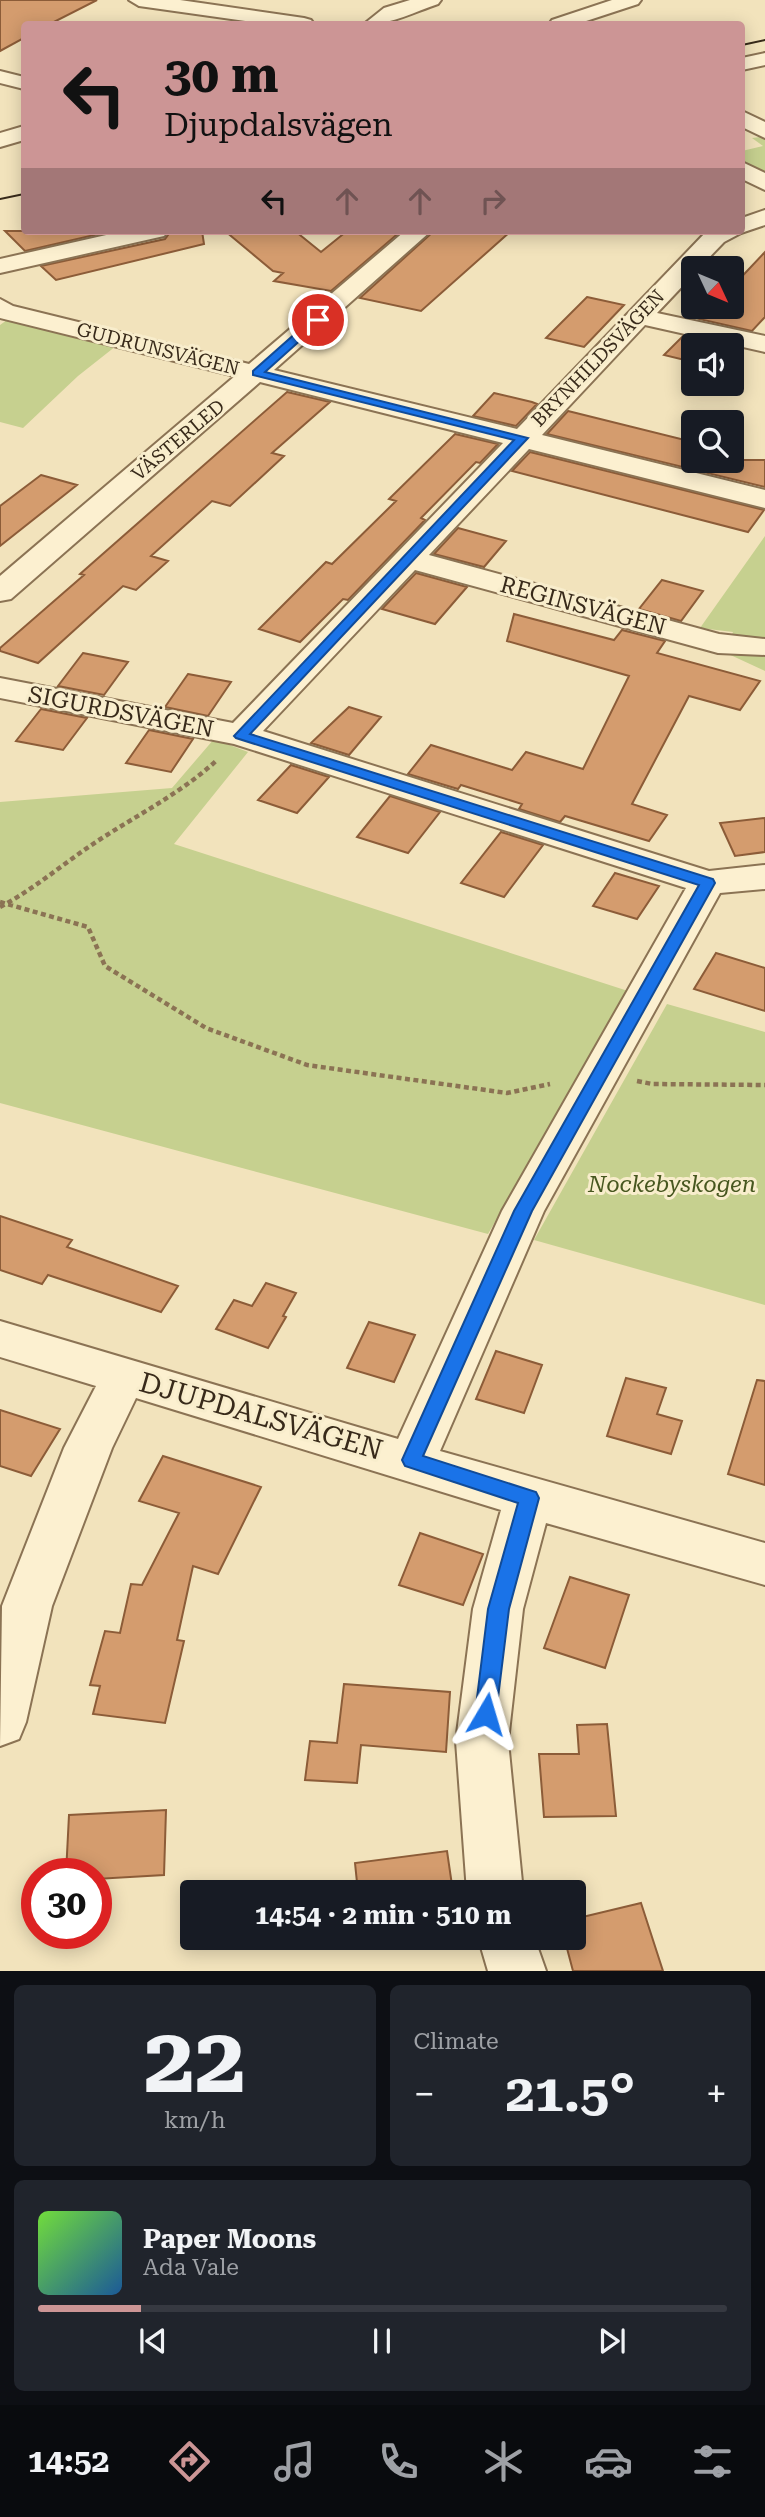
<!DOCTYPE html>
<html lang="en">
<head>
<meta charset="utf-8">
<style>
  :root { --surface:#171b24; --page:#20242c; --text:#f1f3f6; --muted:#9ea1a6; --line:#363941; --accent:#cc9595 }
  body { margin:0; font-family:"Roboto Serif",serif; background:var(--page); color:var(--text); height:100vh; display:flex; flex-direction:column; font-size:26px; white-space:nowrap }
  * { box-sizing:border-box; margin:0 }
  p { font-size:23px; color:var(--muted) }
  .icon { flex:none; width:38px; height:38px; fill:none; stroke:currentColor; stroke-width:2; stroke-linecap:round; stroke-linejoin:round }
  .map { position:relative; height:1971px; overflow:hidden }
  .side { display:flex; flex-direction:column; gap:14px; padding:14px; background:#0d0f14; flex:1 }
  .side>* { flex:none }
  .hud { position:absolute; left:21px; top:21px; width:724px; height:214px; border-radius:7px; box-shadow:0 4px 18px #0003; background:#cc9595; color:#111; overflow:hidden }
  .needle { width:46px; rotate:134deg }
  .buttons { position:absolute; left:681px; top:256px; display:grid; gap:14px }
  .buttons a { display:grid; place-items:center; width:63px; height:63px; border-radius:7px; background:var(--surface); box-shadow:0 4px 18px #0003; font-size:35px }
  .speed { position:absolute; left:21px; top:1858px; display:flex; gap:14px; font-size:35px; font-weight:700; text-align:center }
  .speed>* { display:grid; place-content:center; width:91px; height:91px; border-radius:50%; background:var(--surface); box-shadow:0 4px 18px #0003; line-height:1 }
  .speed .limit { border:10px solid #d22; background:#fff; color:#111 }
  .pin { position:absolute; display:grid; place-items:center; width:60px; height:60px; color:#fff; margin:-30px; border:4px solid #fff; border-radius:50%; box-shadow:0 2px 7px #0007 }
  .me { position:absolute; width:77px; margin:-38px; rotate:7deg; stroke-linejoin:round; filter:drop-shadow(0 0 5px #0008) }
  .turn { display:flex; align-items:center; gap:24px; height:147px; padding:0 28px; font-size:32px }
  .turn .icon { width:91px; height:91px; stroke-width:2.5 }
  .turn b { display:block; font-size:49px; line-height:60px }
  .lanes { display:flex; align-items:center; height:66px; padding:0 28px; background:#0003; justify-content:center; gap:35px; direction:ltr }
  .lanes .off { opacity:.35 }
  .big { font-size:52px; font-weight:700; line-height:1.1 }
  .side .widget { flex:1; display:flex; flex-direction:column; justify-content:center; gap:10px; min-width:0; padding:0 24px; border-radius:10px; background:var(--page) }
  .side .dial { align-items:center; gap:0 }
  .dial b { font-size:91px; line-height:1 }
  .song { display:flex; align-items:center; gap:21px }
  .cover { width:84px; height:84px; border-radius:10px; background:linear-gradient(135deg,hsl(100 70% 55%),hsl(210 70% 35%)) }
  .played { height:7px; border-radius:4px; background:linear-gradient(90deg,var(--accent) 15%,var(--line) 15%) }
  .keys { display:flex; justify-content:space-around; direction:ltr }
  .heat { display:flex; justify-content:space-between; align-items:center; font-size:38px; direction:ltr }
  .side .tiles { flex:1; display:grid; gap:14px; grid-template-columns:1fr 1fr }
  .widget:last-child { grid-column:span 2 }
  .trip { position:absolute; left:180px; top:1880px; width:406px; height:70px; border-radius:7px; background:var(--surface); box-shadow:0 4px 18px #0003; font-weight:700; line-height:70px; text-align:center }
  .menu { display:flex; height:112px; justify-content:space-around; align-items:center; background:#090b0e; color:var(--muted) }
  .menu .icon { width:49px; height:49px }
  .menu .on { color:var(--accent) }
  .menu b { font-size:32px; color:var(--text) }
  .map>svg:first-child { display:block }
  .green { fill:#c6d08f }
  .building { fill:#d49c6e; stroke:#8c5c38; stroke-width:2 }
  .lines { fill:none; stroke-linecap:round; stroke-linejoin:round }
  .minor-casing { stroke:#8b7354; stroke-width:4 }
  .path { stroke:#8b7354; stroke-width:4.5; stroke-dasharray:5 3.5; stroke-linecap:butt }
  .minor { fill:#fcf0d0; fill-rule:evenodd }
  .tram { stroke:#382a1a; stroke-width:2 }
  .route { fill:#1a73e8; stroke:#114b97; stroke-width:2 }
  .labels { text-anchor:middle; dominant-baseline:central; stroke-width:6; stroke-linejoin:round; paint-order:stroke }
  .far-street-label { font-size:19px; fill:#382a1a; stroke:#f8edcc }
  .street-label { font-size:23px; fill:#382a1a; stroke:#f8edcc }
  .park-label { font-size:23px; font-style:italic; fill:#47571f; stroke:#f8edcc }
  .near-street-label { font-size:28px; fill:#382a1a; stroke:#f8edcc }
</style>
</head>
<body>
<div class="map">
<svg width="765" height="1971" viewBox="0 0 765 1971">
  <rect width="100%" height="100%" fill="#f2e3bc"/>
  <path class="green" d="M760,137L765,139V174L742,161V151L763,146L752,138Z
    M7,320L116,346L78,376L23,428L0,422V325Z
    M765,536V671L724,652L733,632L700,628Z
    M214,739L248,752L174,844L628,991L488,1234L0,1103V802L172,788Z
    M667,1004L765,1032V1305L534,1240Z"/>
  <path class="building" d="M0,0H97L50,24H24V38L0,51Z
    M5,231H112L25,251Z
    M171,231H202L204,244L56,280L41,266L165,239Z
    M225,231H295L321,252L347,231H401L331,291L274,281L283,273L273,271Z
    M434,231H511L421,311L360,298Z
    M765,252V317L752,331L699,319L712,306H732V287Z
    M587,297L624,305L584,347L546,338Z
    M683,336L721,345H693V362L664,355Z
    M287,392L330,402L272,453L284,456L230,506L212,501L151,556L168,561L136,590L123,586L38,663L0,651V648L84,575L80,574Z
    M494,393L532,402L537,404L516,426L473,416Z
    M568,411L693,442V460H765V487L547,434Z
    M455,434L498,444L480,463L476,462L421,518L425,520L348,600L343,599L300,642L259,629L326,562L332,564L396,501L389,499Z
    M530,452L764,510L748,532L512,471Z
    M41,475L77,485L0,546V506Z
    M458,528L506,541L484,567L434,554Z
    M416,573L467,587L435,624L382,609Z
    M662,580L703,591L681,621L639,609Z
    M514,614L614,640L622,630L665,641L657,653L760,681L740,710L689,696L632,804L667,815L649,841L565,816L560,822L519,809L522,804L461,785L458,789L408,774L431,745L512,770L526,752L583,769L629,676L507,641Z
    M83,653L128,662L104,695L58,686Z
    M188,674L231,682L208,716L165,707Z
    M349,707L381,717L349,755L311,743Z
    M41,709L87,718L63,750L16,741Z
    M149,730L193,739L171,772L126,763Z
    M291,765L329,777L297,813L258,800Z
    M390,796L440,812L408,853L357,837Z
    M765,818V852L735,856L720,823Z
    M501,832L543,845L504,897L461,883Z
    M615,873L659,886L637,919L593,906Z
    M716,953L765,968V1011L694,989Z
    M0,1216L72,1240L67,1247L178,1286L161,1312L48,1275L42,1284L0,1270Z
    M266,1283L296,1293L283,1316L286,1317L268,1348L216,1329L234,1300L252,1306Z
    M369,1322L415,1335L394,1382L347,1368Z
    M496,1351L542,1365L524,1413L476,1399Z
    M626,1378L666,1388L657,1414L682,1421L671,1454L607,1436Z
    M757,1380L765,1381V1485L728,1474Z
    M0,1410L60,1429L31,1476L0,1466Z
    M163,1456L261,1487L218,1574L193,1566L177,1640L184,1641L165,1723L93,1714L100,1686L90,1685L105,1631L120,1633L131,1584L142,1585L179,1513L139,1501Z
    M420,1533L483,1554L463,1605L399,1585Z
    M570,1577L629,1595L605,1668L544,1648Z
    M344,1684L450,1692L446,1752L361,1745L357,1783L305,1780L310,1741L337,1743Z
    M607,1724L616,1816L544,1817L539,1754H579L577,1725Z
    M166,1810L164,1875L96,1879V1874H66L69,1815Z
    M447,1851L453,1892H358L355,1863Z
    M641,1903L663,1971H573L564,1937H574V1919Z"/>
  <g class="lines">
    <defs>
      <path id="minor" d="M129,0H180L304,18L311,20L314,24H266L139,6Z
        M410,0H441L438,4C414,12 388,26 364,24L384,8Z
        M612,0H641L638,4L577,24H549L552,20Z
        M765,53V65L742,70V58Z
        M0,71L24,77V89L0,83Z
        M742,111L765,122V138L742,127Z
        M24,126V140L0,147V133Z
        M742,162L765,173V190L742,179Z
        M765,210V225L741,233L724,242L699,268H693V275L657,313L765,336V352L645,325L542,435L765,490V508L529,449L429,555L719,634L765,639V655L718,653L415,570L263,731L709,871L765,865V889L720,893L544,1211L440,1451L765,1543V1585L546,1523L523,1609L508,1741L523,1892H467L456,1741L473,1609L501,1510L136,1398L112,1448L52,1606L26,1722L19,1739L0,1746L2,1606L64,1448L96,1386L0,1357V1321L398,1439L502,1211L686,888L234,744L0,698V678L233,723L503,443L260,382L11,599L0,601V576L235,376L0,318V299L13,306L249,364L405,231H431L274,370L517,429L706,232L742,231V218Z
        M124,231H168L164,236L0,273V259Z
        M478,1937H534L546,1971H488Z"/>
    </defs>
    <use href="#minor" class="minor-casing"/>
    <path class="path" d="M0,902L88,927L105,966L206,1028L307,1065L507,1093L550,1084
      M0,907C36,888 65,862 99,840C139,814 181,793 216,761
      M637,1081L652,1084L765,1085"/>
    <use href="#minor" class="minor"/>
    <path class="tram" d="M742,45L765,40
      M0,199L24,194"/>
  </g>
  <path class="route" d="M314,317L323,320L265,372L528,438L250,734L713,879L715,883L532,1211L423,1456L536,1492L539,1498L509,1609L496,1714L493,1721L486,1724L478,1721L475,1714L488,1609L518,1503L405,1466L402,1460L514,1211L699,885L236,738L234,736L514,440L253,375V371Z"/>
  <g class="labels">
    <g class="far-street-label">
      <text transform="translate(158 349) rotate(14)">GUDRUNSVÄGEN</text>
      <text transform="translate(598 358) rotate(-46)">BRYNHILDSVÄGEN</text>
      <text transform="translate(178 440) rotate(-40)">VÄSTERLED</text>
    </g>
    <g class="street-label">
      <text transform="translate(583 606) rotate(15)">REGINSVÄGEN</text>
      <text transform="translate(121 712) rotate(11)">SIGURDSVÄGEN</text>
    </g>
    <g class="park-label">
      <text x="672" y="1184">Nockebyskogen</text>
    </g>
    <g class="near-street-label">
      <text transform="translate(261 1416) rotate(16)">DJUPDALSVÄGEN</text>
    </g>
  </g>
</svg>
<div class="buttons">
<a><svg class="needle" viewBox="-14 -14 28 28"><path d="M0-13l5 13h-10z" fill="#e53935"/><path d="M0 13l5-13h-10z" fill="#9ea1a6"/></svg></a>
<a><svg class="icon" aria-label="sound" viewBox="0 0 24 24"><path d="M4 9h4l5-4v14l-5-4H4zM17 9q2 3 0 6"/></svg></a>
<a><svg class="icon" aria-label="search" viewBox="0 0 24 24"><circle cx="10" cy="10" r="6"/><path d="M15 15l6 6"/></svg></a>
</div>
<div class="speed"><div class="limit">30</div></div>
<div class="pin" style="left:318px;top:320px;background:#d93025"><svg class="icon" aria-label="arrive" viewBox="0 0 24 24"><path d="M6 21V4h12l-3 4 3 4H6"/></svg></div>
<svg class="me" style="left:486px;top:1714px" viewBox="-20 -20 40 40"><path d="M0-17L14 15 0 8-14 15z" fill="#1a73e8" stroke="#fff" stroke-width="4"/></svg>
<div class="trip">14:54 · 2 min · 510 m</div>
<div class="hud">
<div class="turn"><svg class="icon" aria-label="left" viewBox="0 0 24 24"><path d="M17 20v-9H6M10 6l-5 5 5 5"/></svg><div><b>30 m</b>Djupdalsvägen</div></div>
<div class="lanes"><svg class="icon" aria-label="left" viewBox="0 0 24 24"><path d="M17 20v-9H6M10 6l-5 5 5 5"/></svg><svg class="icon off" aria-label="ahead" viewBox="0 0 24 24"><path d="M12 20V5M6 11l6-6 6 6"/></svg><svg class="icon off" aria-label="ahead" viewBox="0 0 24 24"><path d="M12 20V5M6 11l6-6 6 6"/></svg><svg class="icon off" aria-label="right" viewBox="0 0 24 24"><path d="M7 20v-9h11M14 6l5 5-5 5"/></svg></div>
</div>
</div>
<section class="side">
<div class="tiles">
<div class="widget dial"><b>22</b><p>km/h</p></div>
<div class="widget"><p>Climate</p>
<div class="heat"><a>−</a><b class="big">21.5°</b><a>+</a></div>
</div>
<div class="widget">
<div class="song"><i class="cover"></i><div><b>Paper Moons</b><p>Ada Vale</p></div></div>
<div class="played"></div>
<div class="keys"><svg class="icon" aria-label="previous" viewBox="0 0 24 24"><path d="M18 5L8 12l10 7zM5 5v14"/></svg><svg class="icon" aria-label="pause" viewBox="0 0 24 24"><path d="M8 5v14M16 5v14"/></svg><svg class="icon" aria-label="next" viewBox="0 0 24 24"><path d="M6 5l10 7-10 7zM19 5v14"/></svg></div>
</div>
</div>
</section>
<nav class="menu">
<b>14:52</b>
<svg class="icon on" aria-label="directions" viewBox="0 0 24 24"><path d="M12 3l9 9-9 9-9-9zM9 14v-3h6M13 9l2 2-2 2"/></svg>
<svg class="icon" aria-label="music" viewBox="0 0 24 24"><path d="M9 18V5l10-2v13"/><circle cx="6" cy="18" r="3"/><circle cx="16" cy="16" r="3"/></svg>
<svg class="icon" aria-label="phone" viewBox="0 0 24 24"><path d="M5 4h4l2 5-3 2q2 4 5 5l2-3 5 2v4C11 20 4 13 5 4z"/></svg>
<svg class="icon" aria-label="climate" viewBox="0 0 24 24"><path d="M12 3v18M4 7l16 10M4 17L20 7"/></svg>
<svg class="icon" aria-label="car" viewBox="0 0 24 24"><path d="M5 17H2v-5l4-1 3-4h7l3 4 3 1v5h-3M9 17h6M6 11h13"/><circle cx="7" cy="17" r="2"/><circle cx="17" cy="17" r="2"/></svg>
<svg class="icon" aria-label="filters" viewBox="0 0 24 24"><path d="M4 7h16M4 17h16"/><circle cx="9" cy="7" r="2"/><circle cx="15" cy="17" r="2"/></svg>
</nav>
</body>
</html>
